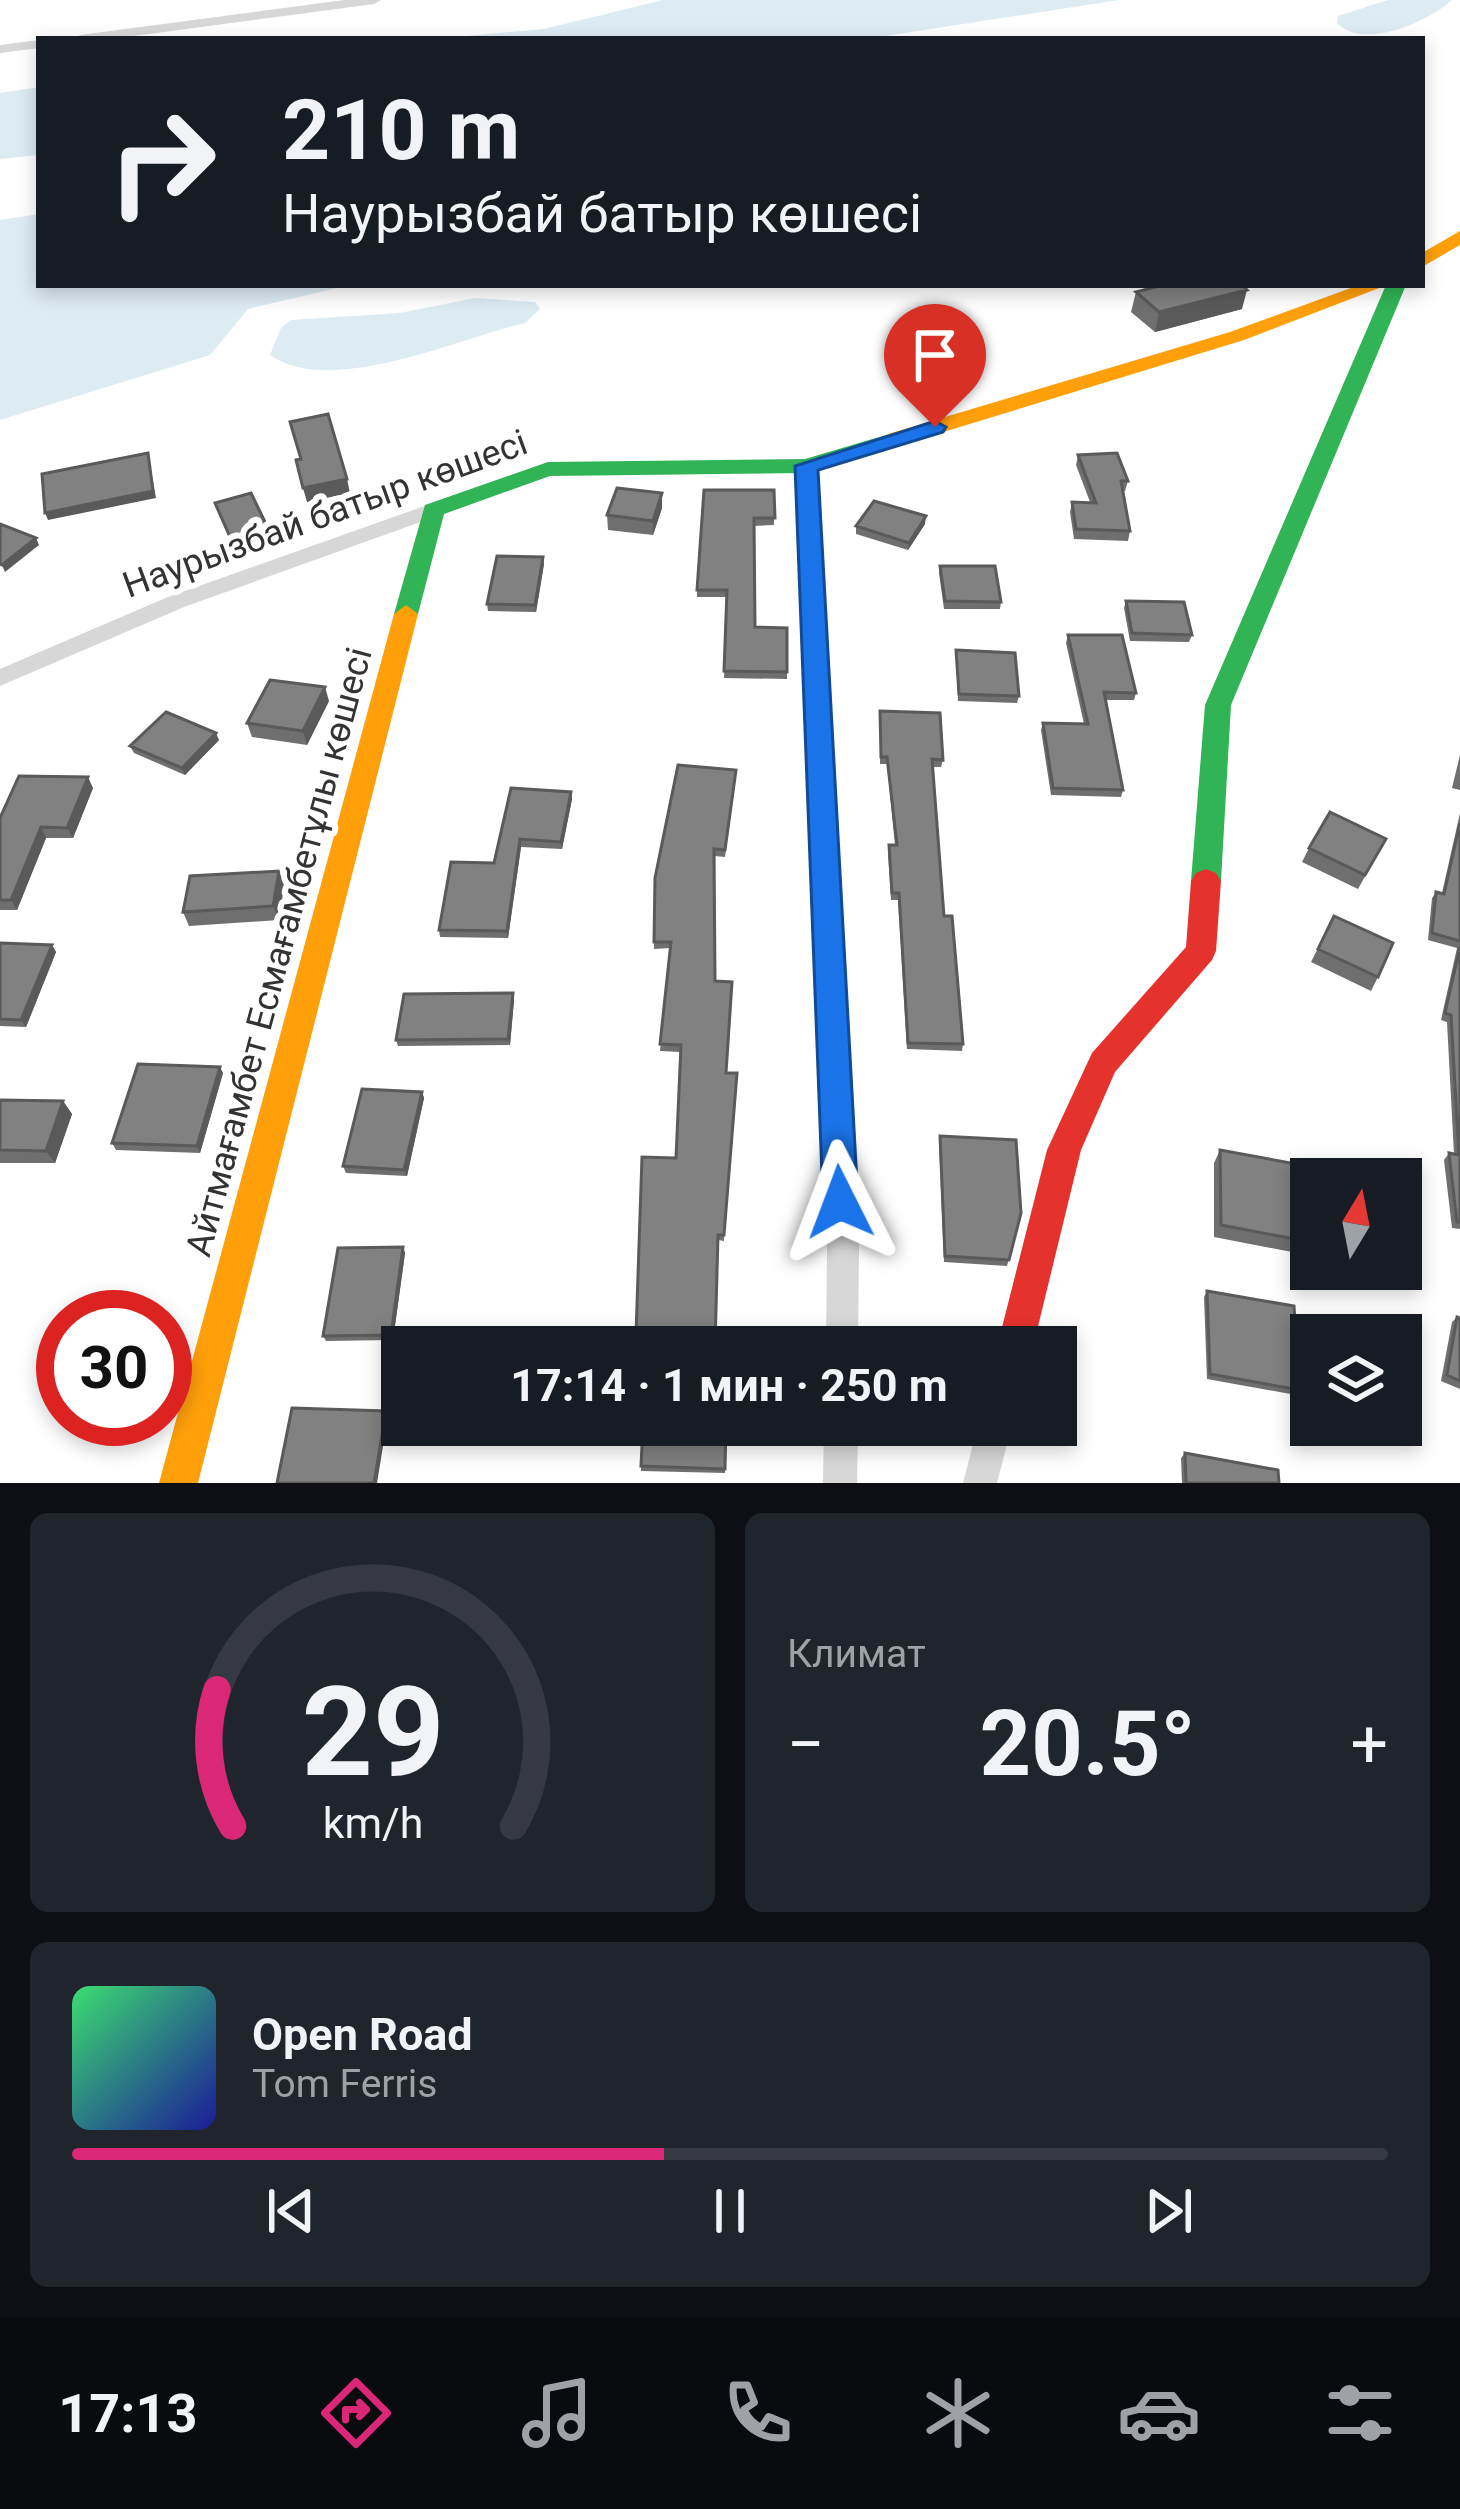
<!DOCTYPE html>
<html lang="ru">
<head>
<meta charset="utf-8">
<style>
  :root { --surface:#171b24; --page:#20242c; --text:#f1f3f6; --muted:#9ea1a6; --line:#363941; --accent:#db2777 }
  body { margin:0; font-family:Roboto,sans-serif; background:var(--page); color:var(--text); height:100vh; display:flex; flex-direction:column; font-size:45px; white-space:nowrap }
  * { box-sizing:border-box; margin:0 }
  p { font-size:39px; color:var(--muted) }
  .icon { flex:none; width:66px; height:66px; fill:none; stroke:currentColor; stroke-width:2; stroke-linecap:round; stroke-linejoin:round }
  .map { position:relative; height:1483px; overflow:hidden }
  .drawer { display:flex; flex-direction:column; gap:30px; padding:30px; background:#0d0f14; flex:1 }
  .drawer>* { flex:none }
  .guide { position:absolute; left:36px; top:36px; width:1389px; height:252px; border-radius:0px; box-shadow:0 6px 18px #0003; background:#171b24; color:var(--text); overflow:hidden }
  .needle { width:78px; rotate:10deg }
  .buttons { position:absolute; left:1290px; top:1158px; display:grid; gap:24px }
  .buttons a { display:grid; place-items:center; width:132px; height:132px; border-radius:0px; background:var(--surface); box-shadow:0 6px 18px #0003; font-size:60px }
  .speed { position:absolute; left:36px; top:1290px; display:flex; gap:24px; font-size:60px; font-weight:700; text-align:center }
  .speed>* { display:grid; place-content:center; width:156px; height:156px; border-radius:50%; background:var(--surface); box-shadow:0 6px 18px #0003; line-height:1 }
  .speed .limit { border:18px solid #d22; background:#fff; color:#111 }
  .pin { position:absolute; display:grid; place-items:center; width:102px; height:102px; color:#fff; margin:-123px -51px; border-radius:50% 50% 50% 0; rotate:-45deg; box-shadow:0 0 12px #0007 }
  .pin .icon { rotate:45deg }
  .me { position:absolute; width:132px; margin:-66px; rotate:357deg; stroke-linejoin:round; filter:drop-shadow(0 0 9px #0008) }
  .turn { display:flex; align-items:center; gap:42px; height:252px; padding:0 48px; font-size:54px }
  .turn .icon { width:156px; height:156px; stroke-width:2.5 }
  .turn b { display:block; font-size:84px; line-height:102px }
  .big { font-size:90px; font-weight:700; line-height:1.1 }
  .drawer .card { flex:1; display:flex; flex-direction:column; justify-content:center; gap:18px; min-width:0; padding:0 42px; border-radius:18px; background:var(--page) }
  .drawer .dial { align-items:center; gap:0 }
  .dial svg { height:312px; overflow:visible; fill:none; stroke:var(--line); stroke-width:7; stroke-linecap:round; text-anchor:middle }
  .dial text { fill:var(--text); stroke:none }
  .song { display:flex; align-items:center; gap:36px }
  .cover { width:144px; height:144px; border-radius:18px; background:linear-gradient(135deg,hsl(140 70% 55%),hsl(240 70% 35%)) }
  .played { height:12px; border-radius:6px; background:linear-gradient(90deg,var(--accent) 45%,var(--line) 45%) }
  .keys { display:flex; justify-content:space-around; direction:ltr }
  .heat { display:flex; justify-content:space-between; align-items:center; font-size:66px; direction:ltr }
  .drawer .tiles { flex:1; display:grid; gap:30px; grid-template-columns:1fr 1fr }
  .card:last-child { grid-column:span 2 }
  .trip { position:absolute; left:381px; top:1326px; width:696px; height:120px; border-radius:0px; background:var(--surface); box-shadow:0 6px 18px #0003; font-weight:700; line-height:120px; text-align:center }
  .menu { display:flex; height:192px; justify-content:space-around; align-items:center; background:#090b0e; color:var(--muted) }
  .menu .icon { width:84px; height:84px }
  .menu .on { color:var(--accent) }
  .menu b { font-size:54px; color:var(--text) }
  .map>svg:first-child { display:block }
  .water { fill:#ddebf3 }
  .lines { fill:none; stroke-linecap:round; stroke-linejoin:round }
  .street { fill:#d7d7d7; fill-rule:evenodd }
  .fast { fill:#30b455; fill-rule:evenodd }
  .slow { fill:#ff9f0a; fill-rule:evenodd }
  .jam { fill:#e5322d; fill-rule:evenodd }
  .wall { fill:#6f6f6f }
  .shaded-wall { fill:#5a5a5a }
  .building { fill:#818181; stroke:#5a5a5a; stroke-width:3 }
  .route { fill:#1a73e8; stroke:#114b97; stroke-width:3 }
  .labels { text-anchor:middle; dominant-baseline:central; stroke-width:12; stroke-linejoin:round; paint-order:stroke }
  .street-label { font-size:36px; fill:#333; stroke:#fff }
</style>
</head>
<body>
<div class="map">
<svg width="1460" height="1483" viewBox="0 0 1460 1483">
  <rect width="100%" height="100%" fill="#fff"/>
  <path class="water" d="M663,0H1119L866,39H434L544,29Z
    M1388,0H1452C1429,21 1364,51 1337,23L1338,16Z
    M39,87V155L0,159V93Z
    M39,214V285H350L248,309L210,355L0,420V220Z
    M475,298L535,302L540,309L525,323C459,338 331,398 270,355L281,328L291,320L400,313Z"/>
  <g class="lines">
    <path class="street" d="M344,0H381L374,4L111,39H73L80,35Z
      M39,40V48L0,53V45Z
      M806,460L816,466L859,1248L858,1347H826L827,1248L796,466Z
      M433,503L443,510L440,515L184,607L0,686V669L168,597Z
      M824,1425H858L857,1483H823Z
      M978,1425H1012L997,1483H963Z"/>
    <path class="fast" d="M1386,285H1406L1231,705L1221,881L1216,889L1206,893L1196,889L1191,881L1205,705Z
      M896,432L907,439L904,444L806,473L550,476L444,514L418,614L406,623L394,614L425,505L548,462L805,459Z"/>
    <path class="slow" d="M1460,231V245L1422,267V253Z
      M1359,285H1387L1244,340L904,444L896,446L885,439L888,434L1230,332Z
      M406,605L418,614L198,1483H159L394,614Z"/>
    <path class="jam" d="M1206,869L1216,873L1221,881L1216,951L1212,960L1115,1072L1081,1150L1033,1347H997L1047,1150L1092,1053L1186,947L1191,881L1196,873Z"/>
  </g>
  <path class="wall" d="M1136,292L1242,309L1155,332L1131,312Z
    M1078,455L1128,481L1125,491H1123L1130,531L1128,541L1074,539L1070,512L1072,502H1090L1076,465Z
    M774,490V525L754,526L755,627L787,628V679L724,678L727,597H697V590Z
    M662,508L653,535L608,530L607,515Z
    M925,524L908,550L856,534V526Z
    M544,564L536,612L488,611L487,604Z
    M940,566L1001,602L1000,609H944L939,573Z
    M1126,601L1192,635L1189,642L1130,641L1124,608Z
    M1068,635L1136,693L1134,700H1106L1123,790L1121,797L1051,795L1041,730L1043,723L1084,724L1066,643Z
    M956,650L1019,696L1017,703L958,701Z
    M329,701L307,745L252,737L247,723Z
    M880,711L943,760L941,767H932L944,916L963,1044L962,1051L907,1049L898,900H891L888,852L889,845H895L887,764H880Z
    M219,740L185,775L134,753L130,746Z
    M1460,755V790L1452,788Z
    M736,777L725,857L714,856L715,981L727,1073L724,1241L718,1240L649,1340H636V1334L676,1158L680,1052L660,1051L670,948L654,949L655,878Z
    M93,788L73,838H46L17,910H0V818Z
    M571,792L572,799L562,849L521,847L508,938L440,937L439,930L494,863Z
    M1460,813V1229L1452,1228L1444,1160L1449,1153L1454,1154L1447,1022L1441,1020L1457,948L1428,940L1432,898L1436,892L1442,893Z
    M1386,839L1358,889L1302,862L1309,848Z
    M279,871L284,885L279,920L189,926L183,912Z
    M1334,916L1378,977L1371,991L1311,962Z
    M0,943L52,945L56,952L26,1027L0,1026Z
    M514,1000L510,1045L398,1046L396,1040Z
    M223,1073L200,1153L116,1150L112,1143Z
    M422,1092L424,1098L407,1176L346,1173L343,1166Z
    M0,1100L63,1101L72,1114L55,1163H0Z
    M940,1136L1021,1213L1007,1266L944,1262L939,1143Z
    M1220,1150L1300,1240L1292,1252L1214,1237V1163Z
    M403,1247L405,1253L393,1340L326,1341L323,1336Z
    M1207,1291L1300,1390L1296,1395L1207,1379L1204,1297Z
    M1457,1317L1460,1318V1389L1441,1381L1452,1322Z
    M726,1425L725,1473L641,1471V1466Z
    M1185,1453L1279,1483H1182L1181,1458Z"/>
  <path class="shaded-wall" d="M1247,290L1242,309L1155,332L1159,312Z
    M148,453L156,498L48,520L45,513Z
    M347,479L350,493L307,502L303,488Z
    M662,493V508L653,535V521Z
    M926,516L925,524L908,550L909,543Z
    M267,526L271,541L235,552L230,537Z
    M36,538L39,545L5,572L2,565Z
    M543,557L544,564L536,612L535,605Z
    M325,687L329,701L307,745L303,731Z
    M216,733L219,740L185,775L182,768Z
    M88,777L93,788L73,838L67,828Z
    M571,792L572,799L562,849L561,842Z
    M41,827L46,838L17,910L11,900Z
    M520,839L521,847L508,938L507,931Z
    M279,871L284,885L279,920L273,906Z
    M52,945L56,952L26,1027L21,1020Z
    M513,993L514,1000L510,1045L508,1039Z
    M220,1067L223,1073L200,1153L197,1146Z
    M422,1092L424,1098L407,1176L404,1170Z
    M63,1101L72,1114L55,1163L46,1151Z
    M403,1247L405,1253L393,1340L391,1335Z
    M386,1411L388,1416L377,1483H374Z"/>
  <path class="building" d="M1163,285H1242L1247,290L1159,312L1136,292Z
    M328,414L347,479L303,488L296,460L301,459L290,422Z
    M148,453L153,491L45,513L42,474Z
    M1117,453L1128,481H1121L1130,531L1076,529L1072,502L1096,503L1078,455Z
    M617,488L662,493L653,521L607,515Z
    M704,490H774L775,518H754L755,627L787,628V672L724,671L727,590H697Z
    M251,493L267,526L230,537L215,503Z
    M874,501L926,516L909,543L856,526Z
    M0,524L36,538L2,565L0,564Z
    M497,556L543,557L535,605L487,604Z
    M940,566H995L1001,602L945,601Z
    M1126,601L1184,602L1192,635L1132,633Z
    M1068,635H1122L1136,693L1104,692L1123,790L1053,788L1043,723L1088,724Z
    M956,650L1015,653L1019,696L959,694Z
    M270,680L325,687L303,731L247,723Z
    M880,711L940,713L943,760L932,759L944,916H952L963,1044L908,1043L899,893H892L889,845H897L887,757H881Z
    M166,712L216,733L182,768L130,746Z
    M678,765L736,770L725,850L714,849L715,981L732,982L726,1073H737L724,1235H718L715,1347H649L650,1335L636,1334L642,1157L676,1158L681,1045L660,1044L671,942H654L655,878Z
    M19,776L88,777L67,828L41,827L11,900H0V818Z
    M511,788L571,792L561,842L520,839L507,931L439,930L451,862L494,863Z
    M1330,812L1386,839L1365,875L1309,848Z
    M1460,823V941L1432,933L1436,892L1444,894Z
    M279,871L273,906L183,912L190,876Z
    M1334,916L1393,943L1378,977L1318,949Z
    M0,943L52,945L21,1020L0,1019Z
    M1460,947V1222H1457L1449,1153L1459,1155L1451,1015L1445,1013Z
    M513,993L508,1039L396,1040L404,994Z
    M138,1064L220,1067L197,1146L112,1143Z
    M362,1089L422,1092L404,1170L343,1166Z
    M0,1100L63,1101L46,1151L0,1150Z
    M940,1136L1016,1140L1021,1213L1009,1260L945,1256Z
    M1220,1150L1296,1164L1300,1240L1221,1225Z
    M403,1247L391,1335L323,1336L338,1248Z
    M1207,1291L1294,1306L1300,1390L1210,1374Z
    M1457,1317L1460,1318V1381L1447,1375Z
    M292,1408L386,1411L374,1483H277Z
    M643,1425H726L725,1469L641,1466Z
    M1185,1453L1278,1470L1279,1483H1186Z"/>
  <path class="route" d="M935,421L946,427L943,432L818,470L858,1202L853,1213L840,1218L828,1213L823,1202L795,466Z"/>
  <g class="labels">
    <g class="street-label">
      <text transform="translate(325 514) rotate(-20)">Наурызбай батыр көшесі</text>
      <text transform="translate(279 952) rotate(-75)">Айтмағамбет Есмағамбетұлы көшесі</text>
    </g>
  </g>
</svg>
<div class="buttons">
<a><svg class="needle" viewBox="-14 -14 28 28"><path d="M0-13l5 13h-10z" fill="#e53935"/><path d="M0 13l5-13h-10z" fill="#9ea1a6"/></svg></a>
<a><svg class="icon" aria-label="layers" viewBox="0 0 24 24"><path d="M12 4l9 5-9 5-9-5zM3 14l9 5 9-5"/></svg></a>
</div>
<div class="speed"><div class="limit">30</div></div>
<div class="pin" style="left:935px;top:427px;background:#d93025"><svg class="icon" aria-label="arrive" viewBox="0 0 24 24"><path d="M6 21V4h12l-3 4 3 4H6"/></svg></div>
<svg class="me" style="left:840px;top:1202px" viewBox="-20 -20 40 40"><path d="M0-17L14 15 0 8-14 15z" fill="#1a73e8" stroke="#fff" stroke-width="4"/></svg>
<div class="trip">17:14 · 1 мин · 250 m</div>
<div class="guide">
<div class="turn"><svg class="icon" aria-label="right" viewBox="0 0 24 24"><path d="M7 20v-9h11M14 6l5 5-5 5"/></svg><div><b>210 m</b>Наурызбай батыр көшесі</div></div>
</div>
</div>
<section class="drawer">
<div class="tiles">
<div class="card dial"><svg viewBox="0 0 100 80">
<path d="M14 69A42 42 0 1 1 86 69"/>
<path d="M14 69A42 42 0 0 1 10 34" stroke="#db2777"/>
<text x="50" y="56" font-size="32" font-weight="700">29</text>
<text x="50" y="72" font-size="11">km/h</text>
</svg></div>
<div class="card"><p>Климат</p>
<div class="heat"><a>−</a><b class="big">20.5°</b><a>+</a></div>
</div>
<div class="card">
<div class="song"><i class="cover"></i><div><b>Open Road</b><p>Tom Ferris</p></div></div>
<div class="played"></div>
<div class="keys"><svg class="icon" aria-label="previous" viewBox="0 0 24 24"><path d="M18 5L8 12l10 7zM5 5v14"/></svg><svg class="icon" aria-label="pause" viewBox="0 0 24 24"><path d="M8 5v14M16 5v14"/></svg><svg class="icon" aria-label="next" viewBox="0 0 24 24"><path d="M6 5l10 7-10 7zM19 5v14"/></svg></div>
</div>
</div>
</section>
<nav class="menu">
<b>17:13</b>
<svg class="icon on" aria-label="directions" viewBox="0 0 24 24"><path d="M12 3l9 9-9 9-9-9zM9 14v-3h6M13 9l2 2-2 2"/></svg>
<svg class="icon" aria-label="music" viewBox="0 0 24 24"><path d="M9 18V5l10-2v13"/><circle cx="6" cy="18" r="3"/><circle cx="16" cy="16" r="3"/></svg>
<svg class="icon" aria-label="phone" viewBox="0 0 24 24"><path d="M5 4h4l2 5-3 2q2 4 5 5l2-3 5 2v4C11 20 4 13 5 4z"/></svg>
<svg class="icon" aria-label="climate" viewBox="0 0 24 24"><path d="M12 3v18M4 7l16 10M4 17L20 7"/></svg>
<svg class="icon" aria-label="car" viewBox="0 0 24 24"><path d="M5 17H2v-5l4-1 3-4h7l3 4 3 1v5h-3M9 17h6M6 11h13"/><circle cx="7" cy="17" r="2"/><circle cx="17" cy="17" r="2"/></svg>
<svg class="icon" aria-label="filters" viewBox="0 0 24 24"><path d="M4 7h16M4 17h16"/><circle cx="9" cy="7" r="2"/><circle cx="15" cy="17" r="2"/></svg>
</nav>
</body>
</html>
